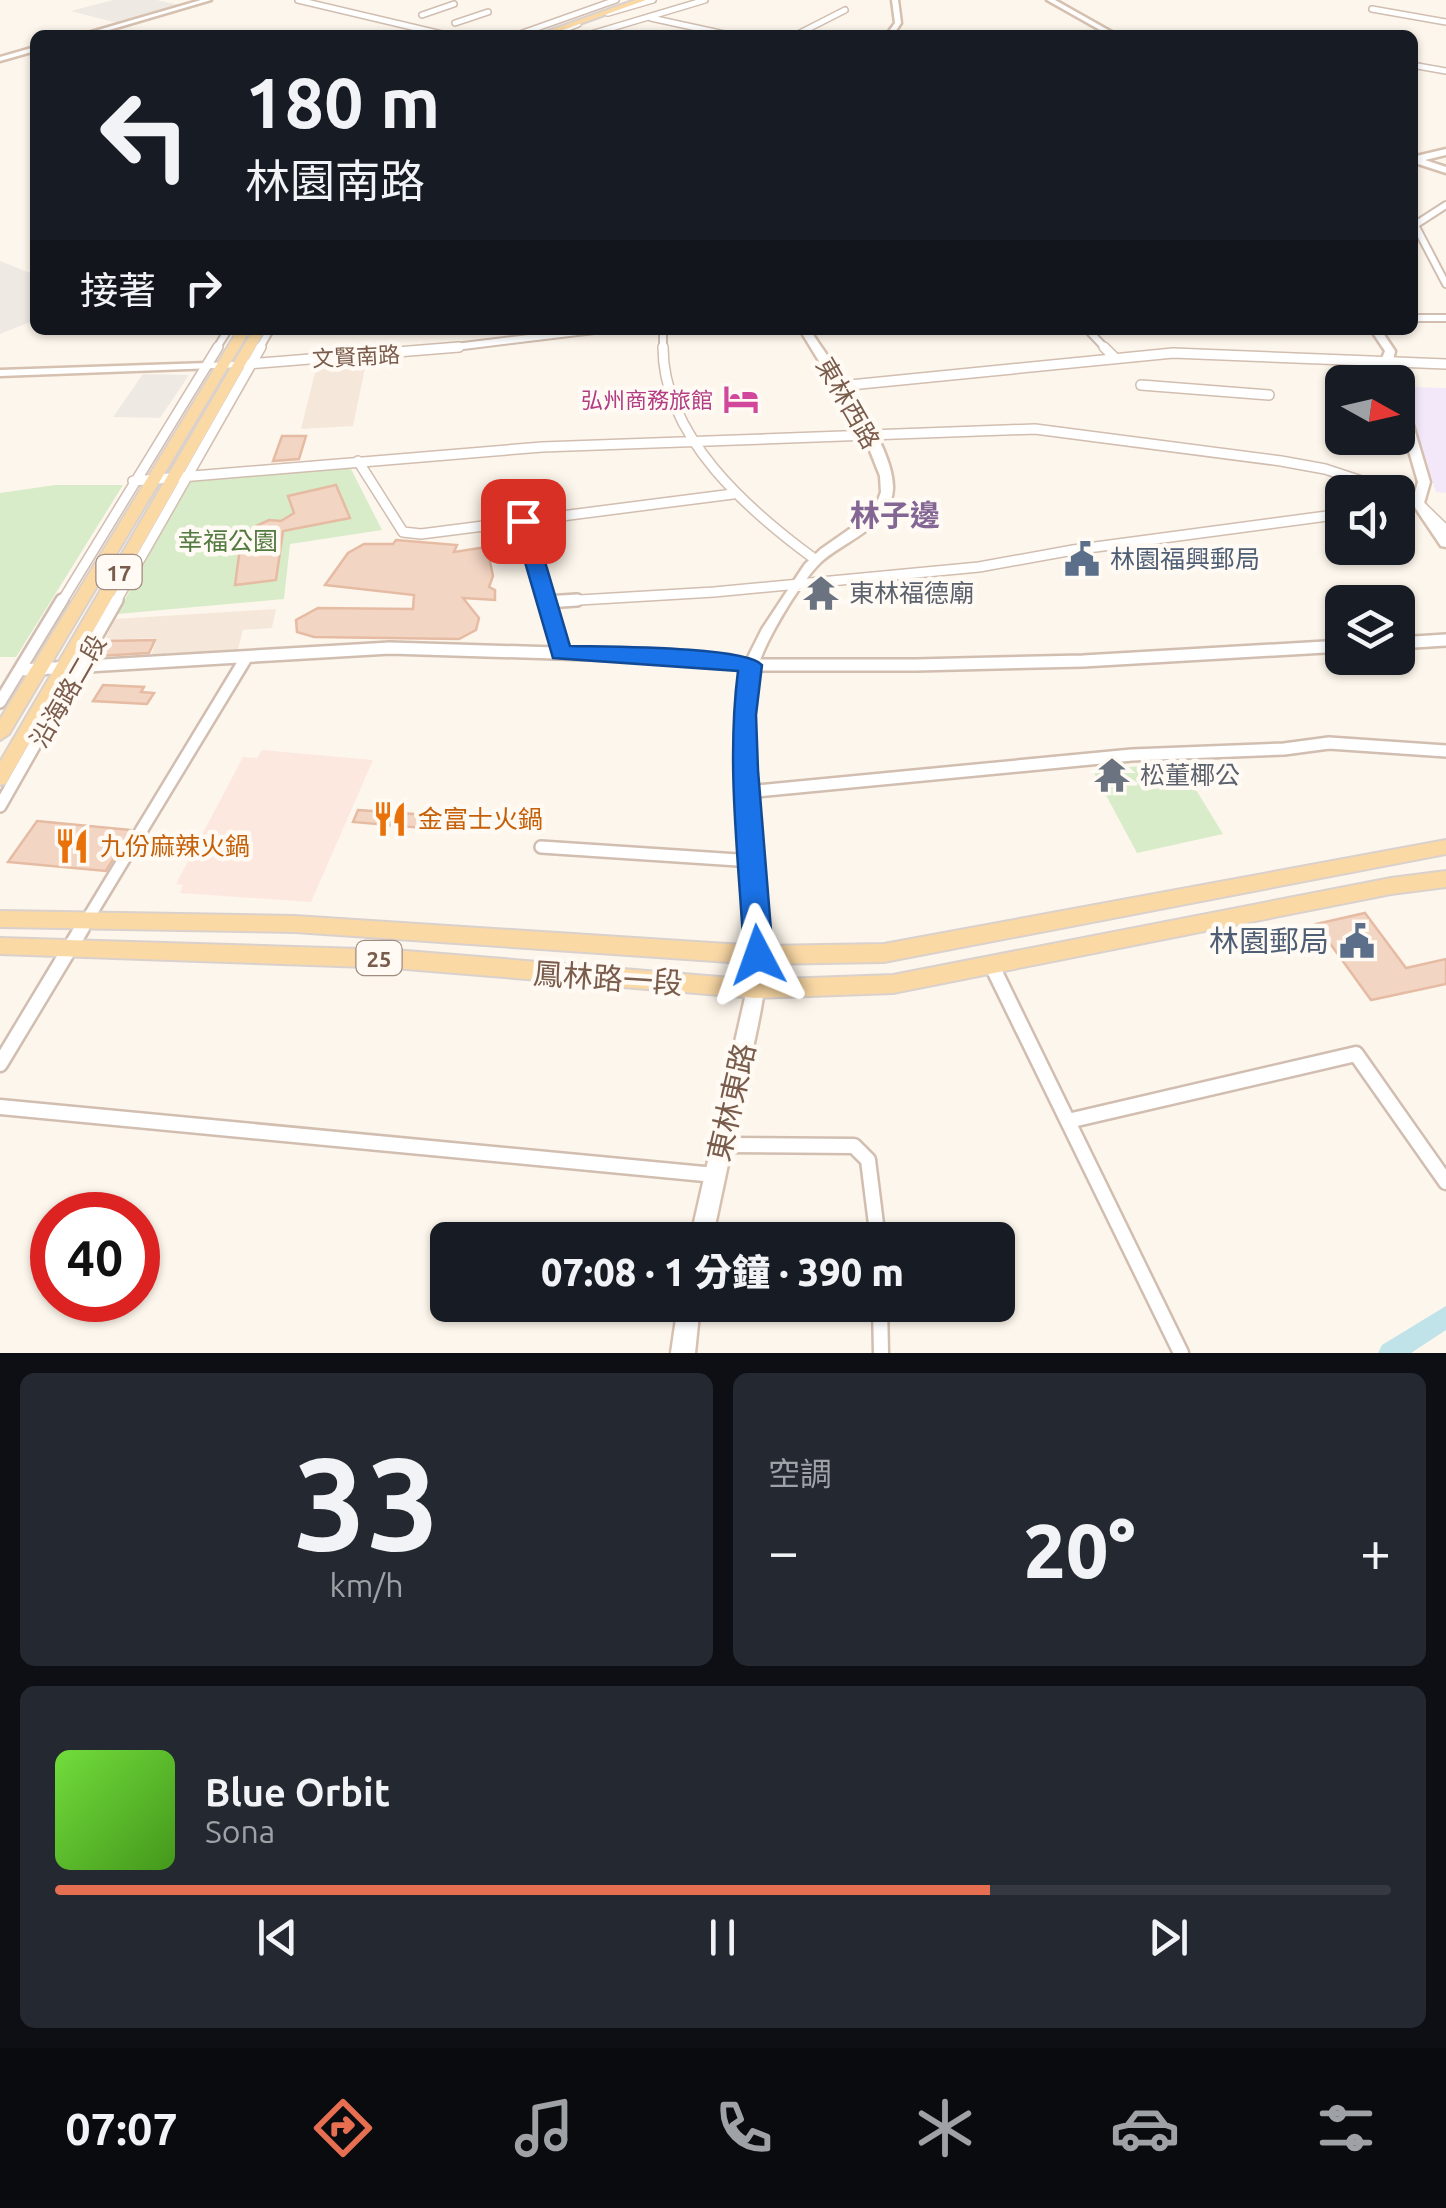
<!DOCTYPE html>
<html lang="zh-TW">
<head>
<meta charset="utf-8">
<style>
  :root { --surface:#171b24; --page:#242831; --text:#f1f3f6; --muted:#9ea1a6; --line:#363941; --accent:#e76f51 }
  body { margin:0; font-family:Ubuntu,"Noto Sans TC",sans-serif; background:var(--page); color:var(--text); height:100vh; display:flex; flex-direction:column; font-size:38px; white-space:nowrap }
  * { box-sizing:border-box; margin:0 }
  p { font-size:32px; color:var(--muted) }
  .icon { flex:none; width:55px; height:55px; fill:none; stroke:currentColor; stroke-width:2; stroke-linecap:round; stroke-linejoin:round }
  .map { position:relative; height:1353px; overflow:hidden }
  .side { display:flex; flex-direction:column; gap:20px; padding:20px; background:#0d0f14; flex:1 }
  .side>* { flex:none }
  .banner { position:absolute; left:30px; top:30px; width:1388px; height:305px; border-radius:15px; box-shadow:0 2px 8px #0004; background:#171b24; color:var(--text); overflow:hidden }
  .needle { width:65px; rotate:98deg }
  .tools { position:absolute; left:1325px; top:365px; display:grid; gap:20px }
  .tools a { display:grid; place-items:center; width:90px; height:90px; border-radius:15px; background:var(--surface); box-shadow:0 2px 8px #0004; font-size:50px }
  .speed { position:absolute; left:30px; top:1192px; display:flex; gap:20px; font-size:50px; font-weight:700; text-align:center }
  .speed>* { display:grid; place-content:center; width:130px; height:130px; border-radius:50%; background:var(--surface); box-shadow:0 2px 8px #0004; line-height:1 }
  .speed .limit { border:15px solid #d22; background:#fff; color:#111 }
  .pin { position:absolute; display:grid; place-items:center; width:85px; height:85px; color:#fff; margin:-42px; border-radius:20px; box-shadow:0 5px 15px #0006 }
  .me { position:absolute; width:110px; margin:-55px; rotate:356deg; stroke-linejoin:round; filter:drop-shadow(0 0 8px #0008) }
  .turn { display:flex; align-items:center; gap:35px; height:210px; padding:0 50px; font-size:45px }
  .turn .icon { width:130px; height:130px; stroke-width:2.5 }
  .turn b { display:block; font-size:70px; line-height:85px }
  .then { display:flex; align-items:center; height:95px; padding:0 50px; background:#0003; gap:20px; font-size:38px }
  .big { font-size:75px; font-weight:800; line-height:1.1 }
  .side .card { flex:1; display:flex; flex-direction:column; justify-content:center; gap:15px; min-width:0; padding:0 35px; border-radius:15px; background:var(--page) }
  .side .dial { align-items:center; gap:0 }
  .dial b { font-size:130px; line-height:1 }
  .song { display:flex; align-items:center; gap:30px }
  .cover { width:120px; height:120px; border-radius:15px; background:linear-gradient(135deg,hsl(100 70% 55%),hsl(100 70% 35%)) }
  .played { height:10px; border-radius:5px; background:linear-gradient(90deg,var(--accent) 70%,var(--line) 70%) }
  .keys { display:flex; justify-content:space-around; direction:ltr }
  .heat { display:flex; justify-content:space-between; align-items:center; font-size:55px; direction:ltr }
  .side .tiles { flex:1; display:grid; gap:20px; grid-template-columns:1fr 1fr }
  .card:last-child { grid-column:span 2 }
  .trip { position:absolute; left:430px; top:1222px; width:585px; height:100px; border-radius:15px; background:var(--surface); box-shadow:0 2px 8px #0004; font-weight:800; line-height:100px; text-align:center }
  .tabs { display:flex; height:160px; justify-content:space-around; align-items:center; background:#090b0e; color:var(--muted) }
  .tabs .icon { width:70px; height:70px }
  .tabs .active { color:var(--accent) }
  .tabs b { font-size:45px; color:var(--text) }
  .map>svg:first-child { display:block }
  .residential { fill:#f5e8da }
  .commercial { fill:#fde8e0 }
  .industrial { fill:#efe9e4 }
  .education { fill:#f3e8fa }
  .green { fill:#d8ecc9 }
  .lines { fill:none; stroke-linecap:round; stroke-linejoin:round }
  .canal { fill:#bfe3e8; fill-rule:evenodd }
  .building { fill:#f3d5c3; stroke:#e6bba3; stroke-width:2.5 }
  .street-far4-casing { stroke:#d1beb0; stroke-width:8 }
  .street-far3-casing { stroke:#d1beb0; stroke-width:10 }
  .street-far2-casing { stroke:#d1beb0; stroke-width:12 }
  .street-far1-casing { stroke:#d1beb0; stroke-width:16 }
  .street-casing { stroke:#d1beb0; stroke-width:19 }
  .secondary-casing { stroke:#d6c0b0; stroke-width:5 }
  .primary-casing { stroke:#dad1cd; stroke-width:4 }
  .street-far4 { stroke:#fff; stroke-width:5 }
  .street-far3 { stroke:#fff; stroke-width:6 }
  .street-far2 { stroke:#fff; stroke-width:9 }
  .street-far1 { stroke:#fff; stroke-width:11 }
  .street { stroke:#fff; stroke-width:14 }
  .secondary { fill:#fff; fill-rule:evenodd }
  .primary { fill:#fbd9a5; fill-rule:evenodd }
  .route { fill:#1a73e8; stroke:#114b97; stroke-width:2.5 }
  .labels { text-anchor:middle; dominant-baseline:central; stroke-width:9; stroke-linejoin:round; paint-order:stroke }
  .far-street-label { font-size:22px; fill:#7a5c4d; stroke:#fffaf3 }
  .far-hotel-label { font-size:22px; fill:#b23c85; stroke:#fffaf3; text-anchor:end }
  .shield { fill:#fffaf3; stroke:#a28b7f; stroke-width:2.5 }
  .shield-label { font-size:22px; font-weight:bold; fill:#7a5c4d }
  .street-label { font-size:25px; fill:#7a5c4d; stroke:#fffaf3 }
  .park-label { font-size:25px; fill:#537a41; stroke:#fffaf3 }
  .service-label { font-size:25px; fill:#4e5e75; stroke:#fffaf3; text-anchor:start }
  .worship-label { font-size:25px; fill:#5b616d; stroke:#fffaf3; text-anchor:start }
  .food-label { font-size:25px; fill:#c56008; stroke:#fffaf3; text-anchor:start }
  .quarter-label { font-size:30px; font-weight:bold; fill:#846695; stroke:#fffaf3 }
  .near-service-label { font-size:30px; fill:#4e5e75; stroke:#fffaf3; text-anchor:end }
  .near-street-label { font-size:30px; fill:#7a5c4d; stroke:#fffaf3 }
</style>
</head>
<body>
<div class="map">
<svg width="1446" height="1353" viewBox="0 0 1446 1353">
  <rect width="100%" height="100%" fill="#fdf6ec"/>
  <path class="residential" d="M366,363L353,426L301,429L317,365Z
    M276,609L272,628L243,630L237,653L151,656L157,638L105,640L115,619Z"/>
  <path class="commercial" d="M262,750L373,760L311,902L180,893L183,885L176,884L243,757L257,758Z"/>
  <path class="industrial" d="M113,0H157L179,5L117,23L71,11Z
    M0,261L35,275V320L0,334Z
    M143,374L189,375L160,418L113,417Z"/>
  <path class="education" d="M1402,387L1446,388V493L1436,492Z"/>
  <path class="green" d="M344,465L351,469L382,530L290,544L284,599L117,614L190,480Z
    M55,485H123L16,657H0V493Z
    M1179,762L1223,834L1137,853L1093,771Z"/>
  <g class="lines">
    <path class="canal" d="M1446,1306V1330L1411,1353H1378L1382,1345Z"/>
  </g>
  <path class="building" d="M282,436H306L299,459L273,461Z
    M336,485L350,518L283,531L276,580L235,585L240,548L257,546L252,530L256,526L269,520L281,521L294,513L288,496Z
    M396,540L457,545L454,552L487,547L493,576L489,587L495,590V600L463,598L479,618L476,630L459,639L314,637L297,632L296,620L318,608L413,609L414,595L325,585L348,553L364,544H393Z
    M155,640L149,653L98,656L105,641Z
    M103,685L144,687L141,692L154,693L147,704L93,701Z
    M358,810L427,815L423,828L353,822Z
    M37,821L131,830L106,871L8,862Z
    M1365,913L1406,968L1446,959V984L1371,1000L1316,924Z"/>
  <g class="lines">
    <defs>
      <path id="street-far4" d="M298,0L446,35
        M1372,9L1446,22
        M608,13L653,0
        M422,15L454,4
        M651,18L729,35
        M455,23L488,12
        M517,35L616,0
        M551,35L578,24
        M588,35L705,0
        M796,35L845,10
        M1412,65L1446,71"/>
      <path id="street-far3" d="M1446,205L1415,225L1446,284
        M1412,318H1446
        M1088,330L1106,349
        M216,349L228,330
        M259,349L270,330
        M439,349L594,330
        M663,349V330"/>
      <path id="street-far2" d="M663,347C663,437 749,511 816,560
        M1104,347L1114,357
        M247,364L459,347
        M1141,385L1269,395
        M840,386L1173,353L1446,364
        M358,461L403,532L421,534L733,494
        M133,481L542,447L1035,429L1281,461L1325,469L1395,492
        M1398,494L1418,503L1446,530
        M523,521L547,603
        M546,602L714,592L979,567L1073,550L1342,514
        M61,603L218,347
        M115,603L261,347"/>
      <path id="street-far1" d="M546,600L561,653
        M546,602L577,600
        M1398,643L1446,640
        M20,670L390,648L685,657L750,665H916L1083,661L1342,646
        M0,702L62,600
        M747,792L1132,755L1284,749L1329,743L1446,751
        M0,806L117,600
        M541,847L753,861
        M81,930L246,658"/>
      <path id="street" d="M992,966L1181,1353
        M0,1064L82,928
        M0,1107L715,1175
        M1068,1121L1356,1054L1446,1182
        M722,1145L854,1146L868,1160L878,1240
        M880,1305L881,1353"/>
      <path id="secondary" d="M201,0H211L92,35H81Z
        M892,0H898L901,23L893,35H886L895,23Z
        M1047,0H1055L1117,35H1109Z
        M35,47V51L0,61V57Z
        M1446,149V155L1425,160L1446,167V173L1412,162V157Z
        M800,330H810C834,367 895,446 893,489C891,527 845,540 821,562C800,582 763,644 756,672C750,696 752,723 753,747C755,818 766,888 766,958C766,996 756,1033 748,1070C736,1127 724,1183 712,1240H690L747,989L748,930L737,753V700L742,669L762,629L805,564L821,549L864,519L877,503L881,492L880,476L863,433Z
        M1371,330H1381L1395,351L1393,361L1400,382L1398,384L1388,382L1381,361L1385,351Z
        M237,362L243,365L241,367L0,376V370Z
        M1398,392L1404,395L1430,482L1424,503L1446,534V547L1441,546L1412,503L1418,482L1398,413Z
        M678,1305H700L695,1353H671Z"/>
      <path id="primary" d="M635,0H646L549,35H537Z
        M238,330H250L9,734L0,740V719Z
        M253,330H265L9,778L7,783L0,785V762Z
        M1446,840V854L884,962L758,964L295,932L0,927V911L295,916L758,946L884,944Z
        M1446,871V887L1391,894L893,993L756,998L394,968L0,954V938L394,950L756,980L893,975L1391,878Z"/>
    </defs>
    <use href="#street-far4" class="street-far4-casing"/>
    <use href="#street-far3" class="street-far3-casing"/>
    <use href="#street-far2" class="street-far2-casing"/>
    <use href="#street-far1" class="street-far1-casing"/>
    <use href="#street" class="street-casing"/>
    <use href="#secondary" class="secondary-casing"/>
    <use href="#primary" class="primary-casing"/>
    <use href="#street-far4" class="street-far4"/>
    <use href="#street-far3" class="street-far3"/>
    <use href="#street-far2" class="street-far2"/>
    <use href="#street-far1" class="street-far1"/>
    <use href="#street" class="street"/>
    <use href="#secondary" class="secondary"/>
    <use href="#primary" class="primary"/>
  </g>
  <path class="route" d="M523,515L533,521L570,646C602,647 745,646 762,665L756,715L758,770L773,955L768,963L758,966L749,963L744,955C739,861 726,765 738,671L553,658L513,521Z"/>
  <defs>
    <symbol id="hotel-bare" viewBox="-9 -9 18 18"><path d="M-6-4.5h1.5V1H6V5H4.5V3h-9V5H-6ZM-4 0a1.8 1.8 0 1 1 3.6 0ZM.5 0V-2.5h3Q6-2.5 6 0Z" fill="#d1479c" stroke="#fffaf3" stroke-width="2.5" paint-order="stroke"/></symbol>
    <symbol id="civic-bare" viewBox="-9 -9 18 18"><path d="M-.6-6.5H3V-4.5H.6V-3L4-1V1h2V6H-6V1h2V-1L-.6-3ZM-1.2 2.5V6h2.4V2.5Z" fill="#5c6f8a" stroke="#fffaf3" stroke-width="2.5" paint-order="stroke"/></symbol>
    <symbol id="temple-bare" viewBox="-9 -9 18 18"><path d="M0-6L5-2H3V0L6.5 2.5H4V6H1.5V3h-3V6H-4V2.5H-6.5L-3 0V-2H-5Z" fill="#6b7280" stroke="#fffaf3" stroke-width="2.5" paint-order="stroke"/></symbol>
    <symbol id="restaurant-bare" viewBox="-9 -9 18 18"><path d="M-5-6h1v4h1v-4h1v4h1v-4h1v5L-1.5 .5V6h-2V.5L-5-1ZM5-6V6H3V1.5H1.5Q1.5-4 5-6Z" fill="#e8710a" stroke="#fffaf3" stroke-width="2.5" paint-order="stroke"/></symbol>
  </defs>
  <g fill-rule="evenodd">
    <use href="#hotel-bare" x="716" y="374" width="50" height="50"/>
    <use href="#civic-bare" x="1057" y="534" width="50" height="50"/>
    <use href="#temple-bare" x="796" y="568" width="50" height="50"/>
    <use href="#temple-bare" x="1087" y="750" width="50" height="50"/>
    <use href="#restaurant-bare" x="365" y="794" width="50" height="50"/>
    <use href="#restaurant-bare" x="47" y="821" width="50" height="50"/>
    <use href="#civic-bare" x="1332" y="916" width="50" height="50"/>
  </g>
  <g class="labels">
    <g class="far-street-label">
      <text transform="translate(356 356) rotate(-3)">文賢南路</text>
    </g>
    <g class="far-hotel-label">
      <text x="713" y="399">弘州商務旅館</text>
    </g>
    <g class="shield">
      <rect x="96.5" y="555" width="45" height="34" rx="8"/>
      <rect x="356.5" y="941" width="45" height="34" rx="8"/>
    </g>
    <g class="shield-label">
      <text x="119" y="572">17</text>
      <text x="379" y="958">25</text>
    </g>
    <g class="street-label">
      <text transform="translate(848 403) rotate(60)">東林西路</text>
      <text transform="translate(68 691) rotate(-60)">沿海路二段</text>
    </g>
    <g class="park-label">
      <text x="228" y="541">幸福公園</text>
    </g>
    <g class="service-label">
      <text x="1110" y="559">林園福興郵局</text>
    </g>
    <g class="worship-label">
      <text x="849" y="593">東林福德廟</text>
      <text x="1140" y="775">松董椰公</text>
    </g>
    <g class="food-label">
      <text x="418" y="819">金富士火鍋</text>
      <text x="100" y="846">九份麻辣火鍋</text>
    </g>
    <g class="quarter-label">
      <text x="895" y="515">林子邊</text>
    </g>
    <g class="near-service-label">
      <text x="1329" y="941">林園郵局</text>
    </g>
    <g class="near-street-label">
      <text transform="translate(608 978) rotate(4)">鳳林路一段</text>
      <text transform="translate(731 1102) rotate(-77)">東林東路</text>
    </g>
  </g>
</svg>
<div class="tools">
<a><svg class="needle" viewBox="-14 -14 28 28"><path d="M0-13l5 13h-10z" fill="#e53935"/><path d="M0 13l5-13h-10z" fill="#9ea1a6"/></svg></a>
<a><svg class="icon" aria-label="sound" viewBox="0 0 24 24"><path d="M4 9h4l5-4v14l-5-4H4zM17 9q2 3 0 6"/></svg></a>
<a><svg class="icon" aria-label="layers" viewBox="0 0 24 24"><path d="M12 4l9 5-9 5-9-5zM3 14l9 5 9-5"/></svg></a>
</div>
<div class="speed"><div class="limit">40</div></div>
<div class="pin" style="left:523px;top:521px;background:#d93025"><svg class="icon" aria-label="arrive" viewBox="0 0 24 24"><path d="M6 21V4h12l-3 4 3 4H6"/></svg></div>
<svg class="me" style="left:758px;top:955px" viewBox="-20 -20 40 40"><path d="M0-17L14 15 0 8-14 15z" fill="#1a73e8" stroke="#fff" stroke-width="4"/></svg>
<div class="trip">07:08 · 1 分鐘 · 390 m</div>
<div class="banner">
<div class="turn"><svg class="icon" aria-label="left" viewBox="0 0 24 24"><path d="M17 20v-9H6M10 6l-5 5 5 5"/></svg><div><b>180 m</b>林園南路</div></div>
<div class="then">接著<svg class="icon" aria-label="right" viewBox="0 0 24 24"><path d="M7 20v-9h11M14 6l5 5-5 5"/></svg></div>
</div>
</div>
<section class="side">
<div class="tiles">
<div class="card dial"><b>33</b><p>km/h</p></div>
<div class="card"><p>空調</p>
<div class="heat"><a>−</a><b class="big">20°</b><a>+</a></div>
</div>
<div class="card">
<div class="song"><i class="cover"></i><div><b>Blue Orbit</b><p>Sona</p></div></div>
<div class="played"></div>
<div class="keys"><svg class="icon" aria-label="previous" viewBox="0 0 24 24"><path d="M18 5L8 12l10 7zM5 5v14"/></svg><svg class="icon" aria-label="pause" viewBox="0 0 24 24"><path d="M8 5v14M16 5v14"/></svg><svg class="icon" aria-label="next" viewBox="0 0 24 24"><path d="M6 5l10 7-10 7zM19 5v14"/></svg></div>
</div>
</div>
</section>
<nav class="tabs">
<b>07:07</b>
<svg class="icon active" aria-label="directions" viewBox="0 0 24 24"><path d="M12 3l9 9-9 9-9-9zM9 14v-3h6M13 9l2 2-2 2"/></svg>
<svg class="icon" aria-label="music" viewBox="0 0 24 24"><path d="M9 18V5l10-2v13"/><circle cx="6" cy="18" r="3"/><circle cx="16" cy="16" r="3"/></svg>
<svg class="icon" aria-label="phone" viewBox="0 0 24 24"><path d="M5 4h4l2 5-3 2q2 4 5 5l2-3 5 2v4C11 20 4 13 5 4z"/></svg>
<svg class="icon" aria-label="climate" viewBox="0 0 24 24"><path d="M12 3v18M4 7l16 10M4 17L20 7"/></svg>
<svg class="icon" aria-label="car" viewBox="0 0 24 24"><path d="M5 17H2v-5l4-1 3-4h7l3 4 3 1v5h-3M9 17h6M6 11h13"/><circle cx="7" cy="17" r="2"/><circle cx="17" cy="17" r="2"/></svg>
<svg class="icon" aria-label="filters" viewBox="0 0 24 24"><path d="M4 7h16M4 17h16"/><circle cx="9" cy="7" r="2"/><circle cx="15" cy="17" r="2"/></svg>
</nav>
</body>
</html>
